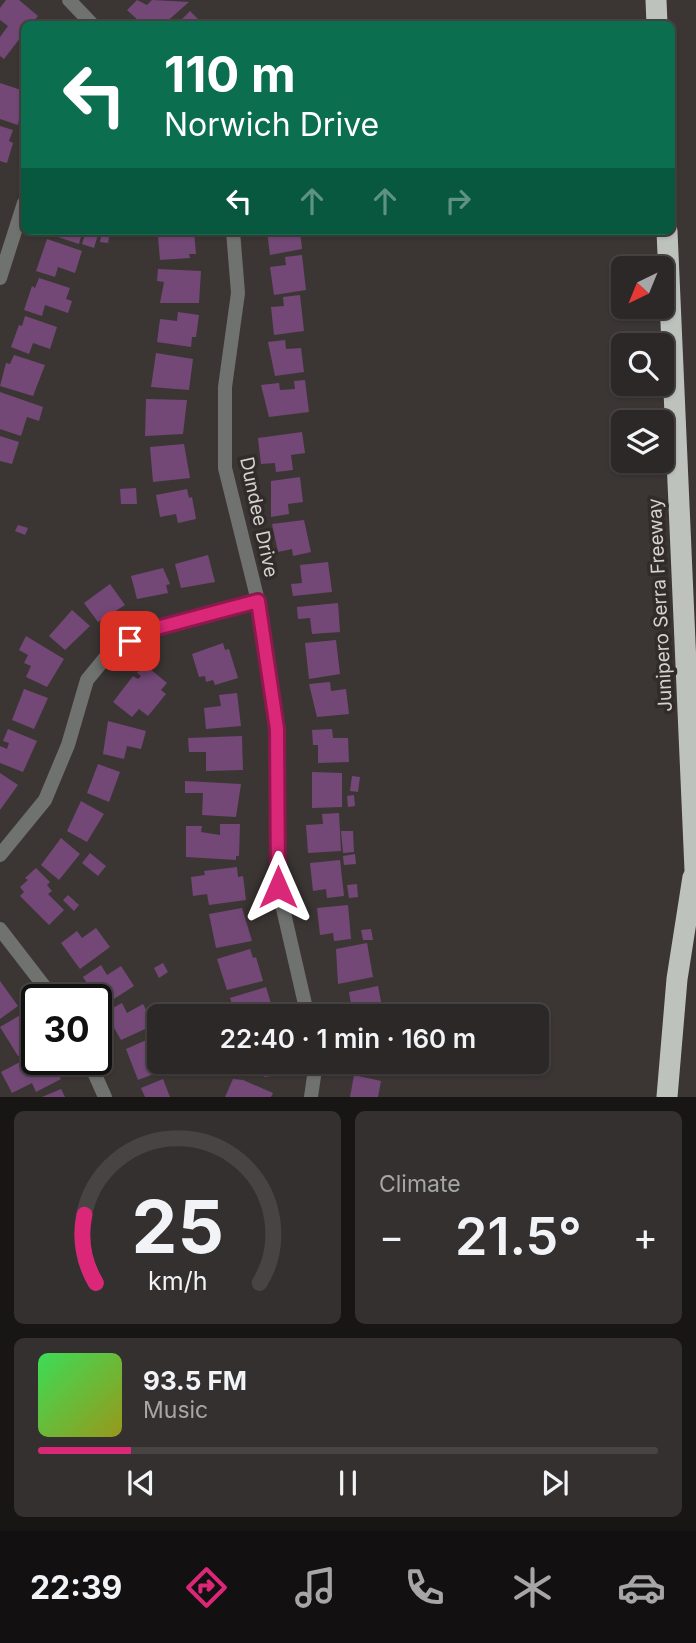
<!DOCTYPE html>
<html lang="en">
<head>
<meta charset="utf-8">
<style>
  :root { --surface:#2c2827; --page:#34302f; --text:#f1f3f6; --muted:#a6a6a7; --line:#484444; --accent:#db2777 }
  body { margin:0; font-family:Inter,sans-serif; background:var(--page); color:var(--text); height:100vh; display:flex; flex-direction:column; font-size:26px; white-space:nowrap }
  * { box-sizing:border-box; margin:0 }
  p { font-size:23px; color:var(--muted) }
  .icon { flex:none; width:38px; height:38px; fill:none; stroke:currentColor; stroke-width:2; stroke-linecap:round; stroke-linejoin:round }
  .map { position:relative; height:1097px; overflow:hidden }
  .details { display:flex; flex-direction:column; gap:14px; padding:14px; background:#181615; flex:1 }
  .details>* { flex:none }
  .banner { position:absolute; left:21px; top:21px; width:654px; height:214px; border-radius:10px; box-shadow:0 2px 5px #0004,0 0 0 2px var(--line); background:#0b6e4f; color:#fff; overflow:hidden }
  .needle { width:46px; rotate:223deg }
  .fabs { position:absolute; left:611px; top:256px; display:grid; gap:14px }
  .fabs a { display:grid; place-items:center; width:63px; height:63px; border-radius:10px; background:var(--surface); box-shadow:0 2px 5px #0004,0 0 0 2px var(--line); font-size:35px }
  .speed { position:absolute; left:21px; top:984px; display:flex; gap:14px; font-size:35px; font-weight:700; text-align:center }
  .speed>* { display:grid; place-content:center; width:91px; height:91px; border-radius:50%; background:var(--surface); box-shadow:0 2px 5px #0004,0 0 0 2px var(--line); line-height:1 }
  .speed .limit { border:4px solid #111; border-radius:10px; background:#fff; color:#111 }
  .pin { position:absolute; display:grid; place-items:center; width:60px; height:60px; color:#fff; margin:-30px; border-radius:14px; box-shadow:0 4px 10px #0006 }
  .me { position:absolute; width:77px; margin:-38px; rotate:0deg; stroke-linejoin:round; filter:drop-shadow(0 0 5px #0008) }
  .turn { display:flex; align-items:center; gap:24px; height:147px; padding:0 28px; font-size:32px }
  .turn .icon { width:91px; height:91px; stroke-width:2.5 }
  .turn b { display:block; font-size:49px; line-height:60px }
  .lanes { display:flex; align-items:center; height:66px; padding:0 28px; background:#0003; justify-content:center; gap:35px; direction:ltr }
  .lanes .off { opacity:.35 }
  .big { font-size:52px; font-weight:600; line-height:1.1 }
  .details .widget { flex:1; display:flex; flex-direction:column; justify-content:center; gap:10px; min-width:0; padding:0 24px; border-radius:10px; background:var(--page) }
  .details .dial { align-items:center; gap:0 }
  .dial svg { height:182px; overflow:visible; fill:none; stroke:var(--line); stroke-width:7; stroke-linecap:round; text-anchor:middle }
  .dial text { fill:var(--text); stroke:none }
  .song { display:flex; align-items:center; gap:21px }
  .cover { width:84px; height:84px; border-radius:10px; background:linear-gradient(135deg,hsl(130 70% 55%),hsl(60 70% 35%)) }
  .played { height:7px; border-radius:4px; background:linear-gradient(90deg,var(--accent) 15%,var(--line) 15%) }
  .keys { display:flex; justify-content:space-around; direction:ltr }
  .heat { display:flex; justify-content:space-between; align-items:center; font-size:38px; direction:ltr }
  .details .tiles { flex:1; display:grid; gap:14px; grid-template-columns:1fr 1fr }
  .widget:last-child { grid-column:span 2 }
  .trip { position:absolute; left:147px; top:1004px; width:402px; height:70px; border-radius:10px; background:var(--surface); box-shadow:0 2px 5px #0004,0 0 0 2px var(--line); font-weight:600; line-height:70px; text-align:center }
  .tabs { display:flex; height:112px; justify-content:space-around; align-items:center; background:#121010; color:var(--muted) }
  .tabs .icon { width:49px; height:49px }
  .tabs .on { color:var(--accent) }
  .tabs b { font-size:32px; color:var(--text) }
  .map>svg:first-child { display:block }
  .building { fill:#734877 }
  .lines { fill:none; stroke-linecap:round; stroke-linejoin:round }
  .minor { stroke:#707270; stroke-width:14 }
  .motorway { stroke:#bec2bd; stroke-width:21 }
  .route-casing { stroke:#8e194d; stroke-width:18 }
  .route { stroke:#db2777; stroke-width:12 }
  .labels { text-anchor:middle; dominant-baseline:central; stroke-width:7; stroke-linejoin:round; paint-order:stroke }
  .street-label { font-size:19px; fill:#d5d2d0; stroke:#312c2a }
</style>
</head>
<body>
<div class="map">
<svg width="696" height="1097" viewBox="0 0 696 1097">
  <rect width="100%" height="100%" fill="#3b3634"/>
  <path class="building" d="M6,0H19L38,16L31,24H24V33L4,59L0,56V37L8,26L0,20V8Z
    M137,0L147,5L152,0L189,2L164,24H148L144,20L141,23L127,10Z
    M190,11L203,24H177Z
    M0,83L24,91L18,125L0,119Z
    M0,126L13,130L9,141L13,143L7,163L0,161Z
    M50,231H99L94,248L82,244L85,234L82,233L79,244L49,234Z
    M102,231L110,232L108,243L100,242Z
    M173,231H194L196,254H189L190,258L160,260L158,237L174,236Z
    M267,231H300L302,249L270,255Z
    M47,239L82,251L75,273L58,267L55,277L36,271Z
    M302,255L306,290L274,295L270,267L286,265L285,257Z
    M158,269L201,271L199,303H160L164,282L157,281Z
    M39,278L70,288L66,299L72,301L68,313L45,305L42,316L24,310L32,286L35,288Z
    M300,295L304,331L274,335L271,307L284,306L283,297Z
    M178,312L199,315L196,337H192L191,347L157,342L160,319L177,321Z
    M25,316L57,327L50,349L33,343L29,354L11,347L19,325L22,326Z
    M285,340L286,349L301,348L304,372L275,376L268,342Z
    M156,353L193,359L189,390L151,387Z
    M14,355L45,365L33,396L0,386L6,363L10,364Z
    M305,380L309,412L269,417L261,385L279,383L280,390L295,389L294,381Z
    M0,392L43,407L39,421L27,417L21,436L0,429Z
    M146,399L187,400L183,434L145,436Z
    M302,432L305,453L291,455L293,470L276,472L275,463L261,464L258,438Z
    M0,436L19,442L12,464L0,461Z
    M184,444L190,478L153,482L150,447Z
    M300,477L303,502L288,504L289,514L271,517V481Z
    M136,488L137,504H121L120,489Z
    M187,489L189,498L192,497L196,519L178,523L176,514L160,517L156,495Z
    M304,520L311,552L293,556L292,549L278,552L272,524Z
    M18,525L28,528L25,535L15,531Z
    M208,555L215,582L181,588L175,564Z
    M328,562L332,592L293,596L291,584L302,583L300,565Z
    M163,568L170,584L166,585L168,593L137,599L131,576Z
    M110,584L125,605L98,622L84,603Z
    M338,603L340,632L312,634L310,618L298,619L297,607Z
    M72,610L90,626L65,650L49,636Z
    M26,636L64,659L47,687L26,677L31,666L24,663L28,655L19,650Z
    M336,640L340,674L309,679L305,643Z
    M223,643L225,650L229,649L238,678L215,685L213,680L206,682L205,676L199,677L192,654Z
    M144,664L167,683L161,690L166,694L148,716L139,709L132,717L113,702L133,676L138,679L141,676L137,673Z
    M330,682L331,691L346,689L349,714L317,717L309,684Z
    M24,689L48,698L34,729L12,720Z
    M237,693L241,726L206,729L204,708L221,706L219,695Z
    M108,721L146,731L141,749L127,746L124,759L103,754Z
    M8,729L37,741L23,772L0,763V746L7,749L9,743L3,741Z
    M332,729L333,738H348L349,762L318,763V745H313L312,730Z
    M242,736L243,770L206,771V752H189L188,738Z
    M98,764L120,772L109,802L87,793Z
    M312,772L342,773V807L312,808Z
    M0,773L18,785L0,810Z
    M352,776L360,777L358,792L350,791Z
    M185,781L241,784L236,817L202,815L203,793H185Z
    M354,795L355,806L348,807L347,796Z
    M81,801L104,814L87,842L67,831Z
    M339,813L341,851L308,853L306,825L323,824L322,814Z
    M220,824H240L239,856H236V860L186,857V826H202L201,832L220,835Z
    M341,831H353L354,852L343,853Z
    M61,838L80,854L59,880L41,865Z
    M90,853L106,866L98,876L82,863Z
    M355,854L356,864L344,865L343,856Z
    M340,860L344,896L327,898L326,889L313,891L310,863Z
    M237,867L238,877L243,876L246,900L209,905L207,894L193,896L191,877L205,875L204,871Z
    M36,868L50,882L47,885L52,891L48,894L64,910L49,925L20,896L24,892L20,887L28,880L25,878Z
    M357,884L358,897L349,898L347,885Z
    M68,895L79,905L74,911L63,900Z
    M348,905L351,939L334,941L333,933L320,935L317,908Z
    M242,908L252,941L216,948L209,914Z
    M96,928L110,947L80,969L61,943L77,931L82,938Z
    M371,929L373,940H363L361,930Z
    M367,943L373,977L338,984L336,949Z
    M250,949L253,958L256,957L263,981L227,990L217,959Z
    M163,963L168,972L159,978L154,968Z
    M101,965L107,975L121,966L134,986L106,1004L100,995L96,997L83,977Z
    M0,981L18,1006L0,1019Z
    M378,986L384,1017H350L349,1011L352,1010L349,992Z
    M266,987L275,1017H236L230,998Z
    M122,1003L127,1013L143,1004L154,1025L121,1040L105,1012Z
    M22,1014L37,1038V1044L18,1056L0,1027Z
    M153,1037L159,1045V1062H170L172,1067L138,1080L126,1049Z
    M37,1053V1059H47L52,1067L54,1066L61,1079L36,1092L32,1083L12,1093L1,1072Z
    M247,1062H260L261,1071L248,1073Z
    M263,1062H283L281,1075L264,1077Z
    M354,1062H396V1069L354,1070Z
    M354,1075L381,1081L378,1097H350Z
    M163,1079L170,1097H145L141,1088Z
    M233,1079L243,1080L273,1093L271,1097H225Z
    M61,1089L65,1097H42Z"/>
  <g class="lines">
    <path class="minor" d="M69,0L92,24
      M233,231L238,293L225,387V468L258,601L277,729L278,887L308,1017
      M0,278L24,203
      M0,855L45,800L68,745L87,680L110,652L149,630L258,601
      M0,929L54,999
      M88,1059L105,1097
      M311,1097L316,1062"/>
    <path class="motorway" d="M656,0L657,24
      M667,231L696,893
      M667,1097L677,979L693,877"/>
  </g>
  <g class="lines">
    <defs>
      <path id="route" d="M130,641L149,630L258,601L277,729L278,887"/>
    </defs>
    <use href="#route" class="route-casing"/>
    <use href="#route" class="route"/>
  </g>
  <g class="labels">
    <g class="street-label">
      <text transform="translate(259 517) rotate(78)">Dundee Drive</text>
      <text transform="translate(660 605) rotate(-93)">Junipero Serra Freeway</text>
    </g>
  </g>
</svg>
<div class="fabs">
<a><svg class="needle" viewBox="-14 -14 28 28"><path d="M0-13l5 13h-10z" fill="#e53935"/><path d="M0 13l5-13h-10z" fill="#a6a6a7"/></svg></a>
<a><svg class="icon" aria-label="search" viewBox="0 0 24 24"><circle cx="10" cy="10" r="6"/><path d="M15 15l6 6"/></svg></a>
<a><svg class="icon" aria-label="layers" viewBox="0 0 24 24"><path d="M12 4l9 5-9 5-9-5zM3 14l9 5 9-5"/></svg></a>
</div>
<div class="speed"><div class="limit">30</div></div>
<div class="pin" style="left:130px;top:641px;background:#d93025"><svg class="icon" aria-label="arrive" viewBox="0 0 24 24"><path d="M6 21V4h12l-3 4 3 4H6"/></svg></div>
<svg class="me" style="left:278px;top:887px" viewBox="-20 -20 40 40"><path d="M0-17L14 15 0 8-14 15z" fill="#db2777" stroke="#fff" stroke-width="4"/></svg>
<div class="trip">22:40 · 1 min · 160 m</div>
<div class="banner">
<div class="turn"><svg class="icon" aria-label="left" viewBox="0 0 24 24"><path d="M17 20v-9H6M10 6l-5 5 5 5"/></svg><div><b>110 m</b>Norwich Drive</div></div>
<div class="lanes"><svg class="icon" aria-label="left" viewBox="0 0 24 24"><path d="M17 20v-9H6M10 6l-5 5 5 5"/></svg><svg class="icon off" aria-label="ahead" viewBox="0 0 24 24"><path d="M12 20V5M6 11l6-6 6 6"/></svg><svg class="icon off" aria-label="ahead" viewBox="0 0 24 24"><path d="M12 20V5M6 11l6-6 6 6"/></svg><svg class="icon off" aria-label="right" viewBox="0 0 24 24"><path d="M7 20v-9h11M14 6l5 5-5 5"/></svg></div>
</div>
</div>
<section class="details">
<div class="tiles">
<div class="widget dial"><svg viewBox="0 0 100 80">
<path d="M14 69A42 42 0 1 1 86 69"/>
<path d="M14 69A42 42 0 0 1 9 39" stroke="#db2777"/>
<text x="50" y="56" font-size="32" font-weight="700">25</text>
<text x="50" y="72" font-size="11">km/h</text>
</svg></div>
<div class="widget"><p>Climate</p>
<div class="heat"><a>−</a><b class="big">21.5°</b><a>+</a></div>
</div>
<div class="widget">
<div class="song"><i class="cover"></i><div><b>93.5 FM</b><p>Music</p></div></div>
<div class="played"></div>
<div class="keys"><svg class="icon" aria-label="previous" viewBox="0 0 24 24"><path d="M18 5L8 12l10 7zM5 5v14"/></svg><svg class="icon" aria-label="pause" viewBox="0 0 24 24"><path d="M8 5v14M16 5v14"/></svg><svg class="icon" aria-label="next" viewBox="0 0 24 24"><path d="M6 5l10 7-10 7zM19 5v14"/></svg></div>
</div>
</div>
</section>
<nav class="tabs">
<b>22:39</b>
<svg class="icon on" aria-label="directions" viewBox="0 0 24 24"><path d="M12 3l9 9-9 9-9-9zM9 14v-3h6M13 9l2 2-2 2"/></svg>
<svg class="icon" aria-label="music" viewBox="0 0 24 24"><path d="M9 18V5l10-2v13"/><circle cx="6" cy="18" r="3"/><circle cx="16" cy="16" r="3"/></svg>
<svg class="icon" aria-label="phone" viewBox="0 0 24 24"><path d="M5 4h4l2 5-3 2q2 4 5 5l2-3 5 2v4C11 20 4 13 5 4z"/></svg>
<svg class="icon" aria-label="climate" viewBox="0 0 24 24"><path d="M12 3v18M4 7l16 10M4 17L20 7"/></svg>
<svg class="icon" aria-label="car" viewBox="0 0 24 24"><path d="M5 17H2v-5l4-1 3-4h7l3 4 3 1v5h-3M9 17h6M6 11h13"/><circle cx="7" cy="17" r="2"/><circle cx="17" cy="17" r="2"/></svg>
</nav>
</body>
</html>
